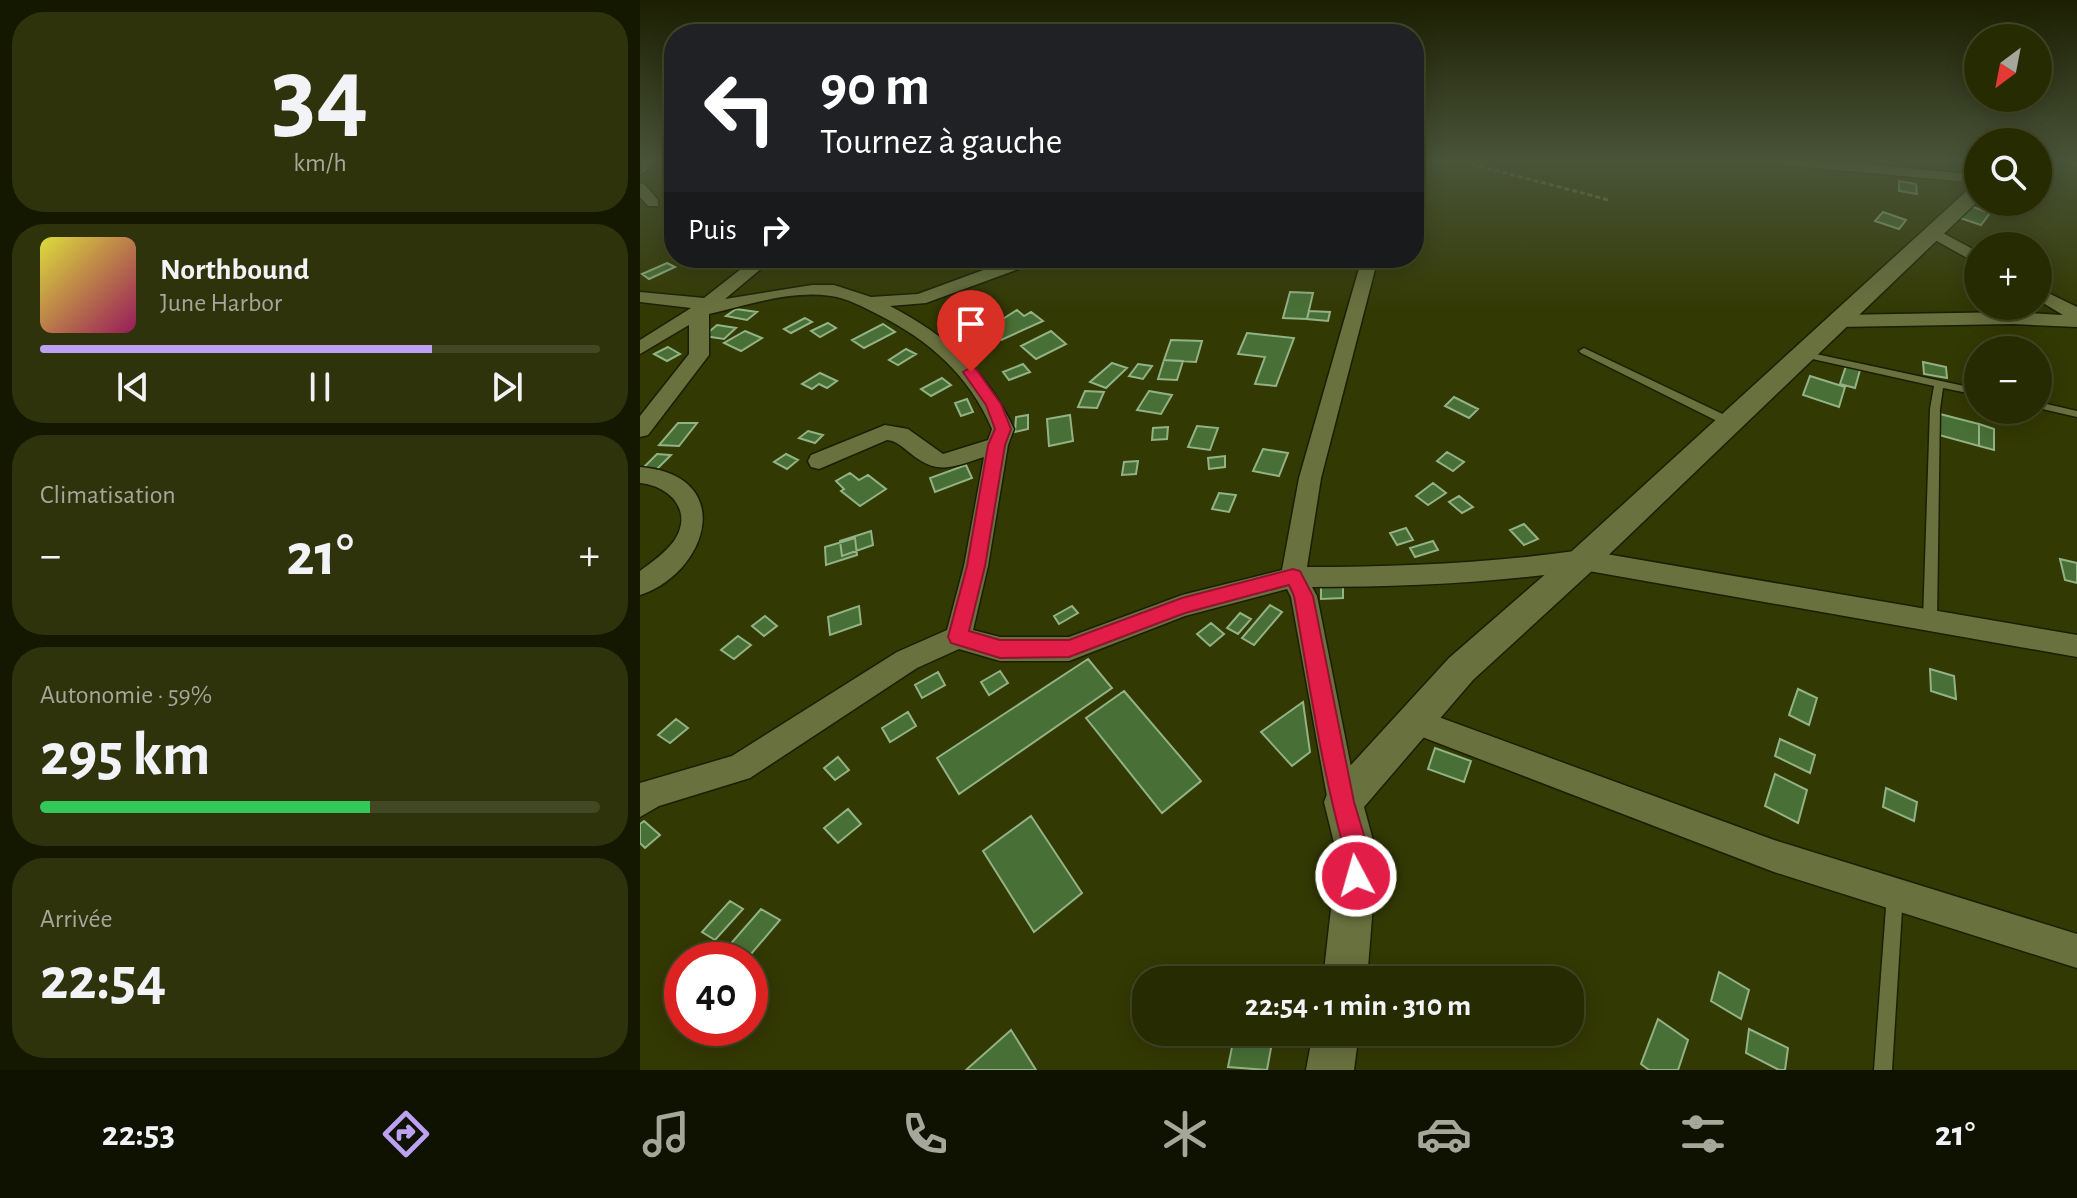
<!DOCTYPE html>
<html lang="fr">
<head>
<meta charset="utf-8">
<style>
  :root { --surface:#262b02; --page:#2e330c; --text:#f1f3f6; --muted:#a4a799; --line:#424724; --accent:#bca0f2 }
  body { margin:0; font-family:"Alegreya Sans",sans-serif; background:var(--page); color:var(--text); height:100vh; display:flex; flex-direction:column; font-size:30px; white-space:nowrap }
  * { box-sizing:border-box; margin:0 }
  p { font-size:26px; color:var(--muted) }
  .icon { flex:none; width:44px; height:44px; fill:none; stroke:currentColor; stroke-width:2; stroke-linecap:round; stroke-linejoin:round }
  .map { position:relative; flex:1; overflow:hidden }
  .details { display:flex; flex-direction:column; gap:12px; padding:12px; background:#151801; width:640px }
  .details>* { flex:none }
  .hud { position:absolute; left:24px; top:24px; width:760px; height:244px; border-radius:32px; box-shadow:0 4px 20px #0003,0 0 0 2px var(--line); background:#202124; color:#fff; overflow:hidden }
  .needle { width:52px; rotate:212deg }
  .controls { position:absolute; left:1324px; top:24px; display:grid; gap:16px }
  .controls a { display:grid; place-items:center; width:88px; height:88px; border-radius:50%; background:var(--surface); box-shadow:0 4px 20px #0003,0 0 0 2px var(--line); font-size:40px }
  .speed { position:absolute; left:24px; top:942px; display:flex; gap:16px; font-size:40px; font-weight:700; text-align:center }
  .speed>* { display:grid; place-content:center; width:104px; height:104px; border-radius:50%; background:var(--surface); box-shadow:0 4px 20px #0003,0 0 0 2px var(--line); line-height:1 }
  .speed .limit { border:12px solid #d22; background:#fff; color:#111 }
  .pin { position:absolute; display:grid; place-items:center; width:68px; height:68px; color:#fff; margin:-82px -34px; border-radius:50% 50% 50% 0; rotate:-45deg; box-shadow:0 0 8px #0007 }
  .pin .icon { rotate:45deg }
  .me { position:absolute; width:88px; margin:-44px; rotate:354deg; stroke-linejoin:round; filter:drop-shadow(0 0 6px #0008) }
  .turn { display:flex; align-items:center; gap:28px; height:168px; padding:0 24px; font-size:36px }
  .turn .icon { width:104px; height:104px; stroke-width:2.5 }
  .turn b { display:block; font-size:56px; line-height:68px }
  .then { display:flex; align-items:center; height:76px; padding:0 24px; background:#0003; gap:16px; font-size:30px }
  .big { font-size:60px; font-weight:700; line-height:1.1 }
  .details .widget { flex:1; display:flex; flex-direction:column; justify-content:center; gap:12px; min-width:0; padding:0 28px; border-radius:32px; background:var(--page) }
  .details .dial { align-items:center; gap:0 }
  .dial b { font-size:104px; line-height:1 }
  .song { display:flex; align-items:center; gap:24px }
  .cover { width:96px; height:96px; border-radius:12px; background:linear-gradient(135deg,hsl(60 70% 55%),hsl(330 70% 35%)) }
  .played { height:8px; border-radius:4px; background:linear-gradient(90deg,var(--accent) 70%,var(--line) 70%) }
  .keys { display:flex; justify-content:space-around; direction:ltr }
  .heat { display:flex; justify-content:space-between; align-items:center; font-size:44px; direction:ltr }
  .charge { height:12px; border-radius:6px; background:linear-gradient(90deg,#34c759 59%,var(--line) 0) }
  .trip { position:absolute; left:492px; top:966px; width:452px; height:80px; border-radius:32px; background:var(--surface); box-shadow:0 4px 20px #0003,0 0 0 2px var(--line); font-weight:700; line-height:80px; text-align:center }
  .menu { display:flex; height:128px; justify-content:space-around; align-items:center; background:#0f1101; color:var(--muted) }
  .menu .icon { width:56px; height:56px }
  .menu .selected { color:var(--accent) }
  .menu b { font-size:36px; color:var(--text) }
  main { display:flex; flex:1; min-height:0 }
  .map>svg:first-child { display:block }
  .building { fill:#486f35; stroke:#93b285; stroke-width:2 }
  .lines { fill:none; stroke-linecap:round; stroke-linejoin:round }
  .service-casing { stroke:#1b1f00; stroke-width:3 }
  .minor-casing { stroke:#1b1f00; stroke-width:3 }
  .tertiary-casing { stroke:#1b1f00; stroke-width:3 }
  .path { stroke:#7e8359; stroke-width:3; stroke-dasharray:5 3; stroke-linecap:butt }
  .service { fill:#69713f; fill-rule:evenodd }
  .minor { fill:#69713f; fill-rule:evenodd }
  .tertiary { fill:#69713f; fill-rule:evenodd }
  .route { fill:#e11d48; stroke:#92132f; stroke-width:2 }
</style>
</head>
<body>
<main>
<section class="details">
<div class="widget dial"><b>34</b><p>km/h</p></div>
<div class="widget">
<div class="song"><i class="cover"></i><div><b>Northbound</b><p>June Harbor</p></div></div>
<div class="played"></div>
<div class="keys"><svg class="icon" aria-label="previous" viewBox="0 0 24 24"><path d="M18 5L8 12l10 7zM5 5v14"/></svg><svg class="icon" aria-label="pause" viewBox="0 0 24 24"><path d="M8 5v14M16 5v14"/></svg><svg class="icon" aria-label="next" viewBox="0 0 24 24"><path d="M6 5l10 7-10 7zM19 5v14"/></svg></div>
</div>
<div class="widget"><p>Climatisation</p>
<div class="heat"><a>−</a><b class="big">21°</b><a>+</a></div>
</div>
<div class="widget"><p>Autonomie · 59%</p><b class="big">295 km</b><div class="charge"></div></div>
<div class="widget"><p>Arrivée</p><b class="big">22:54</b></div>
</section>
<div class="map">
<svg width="1437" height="1070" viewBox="0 0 1437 1070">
  <rect width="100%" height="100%" fill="#333903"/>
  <path class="building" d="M1259,181L1276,184L1277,194L1259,191Z
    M1330,206L1350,213L1341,225L1320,218Z
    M1243,212L1266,220L1259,229L1235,221Z
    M27,263L35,267L9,279L2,274Z
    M650,292L673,293L667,319L643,318Z
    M96,309L117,312L107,320L86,316Z
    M377,310L384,316L391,312L403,321L361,340L347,329Z
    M669,311L690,312L688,321L667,319Z
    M165,318L172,322L151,333L144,329Z
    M188,323L196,328L180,337L171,331Z
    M243,324L255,332L224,348L212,340Z
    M77,325L96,328L84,339L64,336Z
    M105,331L122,338L101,351L84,343Z
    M411,331L426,344L396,359L381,346Z
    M607,333L654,338L636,386L615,384L625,357L598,354Z
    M531,340L562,341L556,362L524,360Z
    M28,347L40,354L27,361L14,354Z
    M266,349L276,354L258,365L249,360Z
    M524,360L543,361L537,380L518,379Z
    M1283,362L1306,367L1307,378L1284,374Z
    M472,363L487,368L466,388L450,382Z
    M383,364L390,372L369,380L363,372Z
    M498,364L512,366L503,379L489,376Z
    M1206,366L1220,370L1215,388L1200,384Z
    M180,373L197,381L187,388L179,384L172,389L162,384Z
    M1170,376L1205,387L1199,407L1163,395Z
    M302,378L311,385L291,396L281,389Z
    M445,391L464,392L457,408L438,407Z
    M509,391L532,395L521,414L497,410Z
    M814,397L838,409L829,418L805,406Z
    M327,399L333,412L321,416L315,403Z
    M1300,414L1339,424V446L1299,435Z
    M388,415V429L375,432L376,417Z
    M430,415L433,441L409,446L407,419Z
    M38,423H57L39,446L19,445Z
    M1339,424L1354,429V450L1339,446Z
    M557,426L578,428L570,450L548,447Z
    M528,427L527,439L512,440L513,428Z
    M168,431L183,435L175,443L159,438Z
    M623,449L648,453L639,476L613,471Z
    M807,452L824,462L813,471L797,461Z
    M17,454L31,455L16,470L2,469Z
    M146,454L158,460L147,469L134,462Z
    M585,456V467L569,469L568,458Z
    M498,461L496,474L482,475L484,462Z
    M326,465L332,478L295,492L290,478Z
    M210,473L219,480L228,475L246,489L220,506L201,491L204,489L196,481Z
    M793,483L806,493L788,505L776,496Z
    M579,493L596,495L589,512L572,509Z
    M819,496L833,507L822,513L809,502Z
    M884,524L898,539L884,545L870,530Z
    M766,528L773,540L757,545L750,533Z
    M231,531L233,545L202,556L200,541Z
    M215,538L217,555L186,565L185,547Z
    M793,541L798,550L775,557L770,548Z
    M1420,559L1437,563V583L1425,580Z
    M703,582V598L681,599V583Z
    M630,605L642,612L614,645L602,638Z
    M219,606L221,624L190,635L188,617Z
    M432,606L438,613L419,624L414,616Z
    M600,613L611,619L598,634L587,628Z
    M125,616L137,626L124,636L112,626Z
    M571,623L584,634L570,646L557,634Z
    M98,636L111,645L94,659L81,650Z
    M448,659L472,688L319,794L297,758Z
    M1290,669L1314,676L1316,699L1291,691Z
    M360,671L368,683L349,695L341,682Z
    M298,672L305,685L282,698L275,685Z
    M1158,689L1177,698L1169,725L1149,715Z
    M484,691L561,781L522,813L446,718Z
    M663,702L670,752L652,766L621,732Z
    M268,712L276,726L250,742L242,728Z
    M36,719L48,728L30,743L18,735Z
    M1140,739L1175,755L1170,773L1135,756Z
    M795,748L831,761L824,782L788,769Z
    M198,757L209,770L195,780L184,768Z
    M1135,774L1167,790L1158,823L1125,806Z
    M1246,788L1277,802L1274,821L1243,807Z
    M208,809L221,824L198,843L184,828Z
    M391,816L442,893L394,932L343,851Z
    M4,821L20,835L5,848L0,843V824Z
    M90,901L103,909L75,940L62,932Z
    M121,909L140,920L106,960L87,948Z
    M1079,972L1109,990L1101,1019L1071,1001Z
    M1018,1019L1048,1040L1038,1070H1009L1001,1064Z
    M1109,1029L1148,1048L1145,1070H1139L1106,1053Z
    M371,1030L396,1070H326Z
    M595,1032L633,1037L627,1070L588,1067Z"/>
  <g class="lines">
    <defs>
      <path id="service" d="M944,348L1093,419L1094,422L1093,425H1085L941,353L939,351Z
        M1162,351L1338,389V395L1303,388L1300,409L1297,621L1295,625L1290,626L1285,625L1283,621L1290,409L1294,386L1159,356L1157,354Z
        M1398,402L1437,411V417L1398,408Z
        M1255,886L1261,888L1263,894L1252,1070H1234L1247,894L1249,888Z"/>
      <path id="minor" d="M2,160H18L0,175Z
        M1125,160H1185L1338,175V183L1132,164Z
        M1420,160H1437V167Z
        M0,183L5,185L18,200V206H8L0,197Z
        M1292,227L1338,252V264L1286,235V229Z
        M115,258H134L85,299L172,285H194L231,297L278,294L376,258H400L398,262L286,303L250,306C306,335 347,371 374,429L368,445L348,566L333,630L360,637H429L542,595L642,570L659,478L722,258H738L681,478L667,567C760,567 851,563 943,550L1437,635V657L943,570C852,583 764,587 672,587L677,596L718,802L714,813L703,817L692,813L688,802L651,597L647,589L545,616L429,661H360L319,649L277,668L110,778L19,806L0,817V783L92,756L257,652L307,630L324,566L344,457C312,467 298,476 270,453C262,447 257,441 247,440L179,469L171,467L168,461L171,455L245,425L268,429L303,454L348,440L352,429C329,375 289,340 237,314C223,307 207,298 191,296C151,290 108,305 69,314V355L8,435L0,437V416L49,354V325L0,354V340L51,308L0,302V292L64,298Z
        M1398,288L1437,307V327L1373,324L1197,327L1188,321L1197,315L1373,312L1423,315L1398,300Z
        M0,467C97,475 69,572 0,595V571C12,562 25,553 34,541C54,511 30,486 0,483Z
        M774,708L1134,840L1437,934V968L1134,872L764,730L760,721L764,712Z"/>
      <path id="tertiary" d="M1338,185V201L954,569L833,680L724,807L737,855L727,980H683L697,855L684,802L689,789L809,658L932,551L1331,187Z
        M673,1032H719L714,1070H666Z"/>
    </defs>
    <use href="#service" class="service-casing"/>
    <use href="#minor" class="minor-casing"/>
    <use href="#tertiary" class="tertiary-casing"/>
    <path class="path" d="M816,160L969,200"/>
    <use href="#service" class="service"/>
    <use href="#minor" class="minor"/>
    <use href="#tertiary" class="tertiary"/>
  </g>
  <linearGradient id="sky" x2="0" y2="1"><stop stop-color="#1c1f02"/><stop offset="0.52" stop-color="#4a5439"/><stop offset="1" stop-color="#4a5439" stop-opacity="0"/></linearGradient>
  <rect width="1437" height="310" fill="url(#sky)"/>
  <path class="route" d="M331,367L336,369L361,404L371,429L365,445L345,566L329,631L360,640H429L542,598L653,569L660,571L673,596L714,802L730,855L725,885L716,889L708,885C703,873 707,861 704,849C681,766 669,681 654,596L649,585L545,613L429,657L360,658L311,643L308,637L327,566L348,445L355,429L346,405L323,372Z"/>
</svg>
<div class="controls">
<a><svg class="needle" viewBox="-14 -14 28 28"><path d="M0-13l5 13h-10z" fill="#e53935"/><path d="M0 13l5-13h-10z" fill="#a4a799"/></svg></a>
<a><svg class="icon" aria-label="search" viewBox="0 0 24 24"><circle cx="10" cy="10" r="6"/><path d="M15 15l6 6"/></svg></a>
<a>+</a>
<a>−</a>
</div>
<div class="speed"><div class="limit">40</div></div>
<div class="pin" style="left:331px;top:372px;background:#d93025"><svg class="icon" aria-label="arrive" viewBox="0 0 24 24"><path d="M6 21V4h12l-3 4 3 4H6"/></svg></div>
<svg class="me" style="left:716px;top:876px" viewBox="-20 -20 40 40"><circle r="17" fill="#e11d48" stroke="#fff" stroke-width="3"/><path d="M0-11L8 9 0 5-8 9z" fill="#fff"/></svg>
<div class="trip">22:54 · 1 min · 310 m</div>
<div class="hud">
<div class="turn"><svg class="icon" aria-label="left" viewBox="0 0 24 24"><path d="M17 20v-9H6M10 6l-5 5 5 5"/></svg><div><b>90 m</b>Tournez à gauche</div></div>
<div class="then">Puis<svg class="icon" aria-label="right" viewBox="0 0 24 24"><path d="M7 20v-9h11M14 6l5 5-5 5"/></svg></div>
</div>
</div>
</main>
<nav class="menu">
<b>22:53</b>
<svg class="icon selected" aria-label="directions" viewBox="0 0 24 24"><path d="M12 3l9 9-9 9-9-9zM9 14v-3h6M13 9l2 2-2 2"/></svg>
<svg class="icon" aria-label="music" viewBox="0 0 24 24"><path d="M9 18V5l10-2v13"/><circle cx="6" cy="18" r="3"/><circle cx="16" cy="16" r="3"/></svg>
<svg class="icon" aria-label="phone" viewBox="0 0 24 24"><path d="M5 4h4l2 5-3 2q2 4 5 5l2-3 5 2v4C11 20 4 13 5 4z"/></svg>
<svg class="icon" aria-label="climate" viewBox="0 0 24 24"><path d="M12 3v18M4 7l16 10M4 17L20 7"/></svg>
<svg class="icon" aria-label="car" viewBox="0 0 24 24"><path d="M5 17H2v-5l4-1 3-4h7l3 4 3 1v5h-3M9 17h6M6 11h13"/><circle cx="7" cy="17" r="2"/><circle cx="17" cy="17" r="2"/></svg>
<svg class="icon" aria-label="filters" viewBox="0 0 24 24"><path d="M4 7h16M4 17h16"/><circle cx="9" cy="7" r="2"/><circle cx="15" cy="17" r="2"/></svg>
<b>21°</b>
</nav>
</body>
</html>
